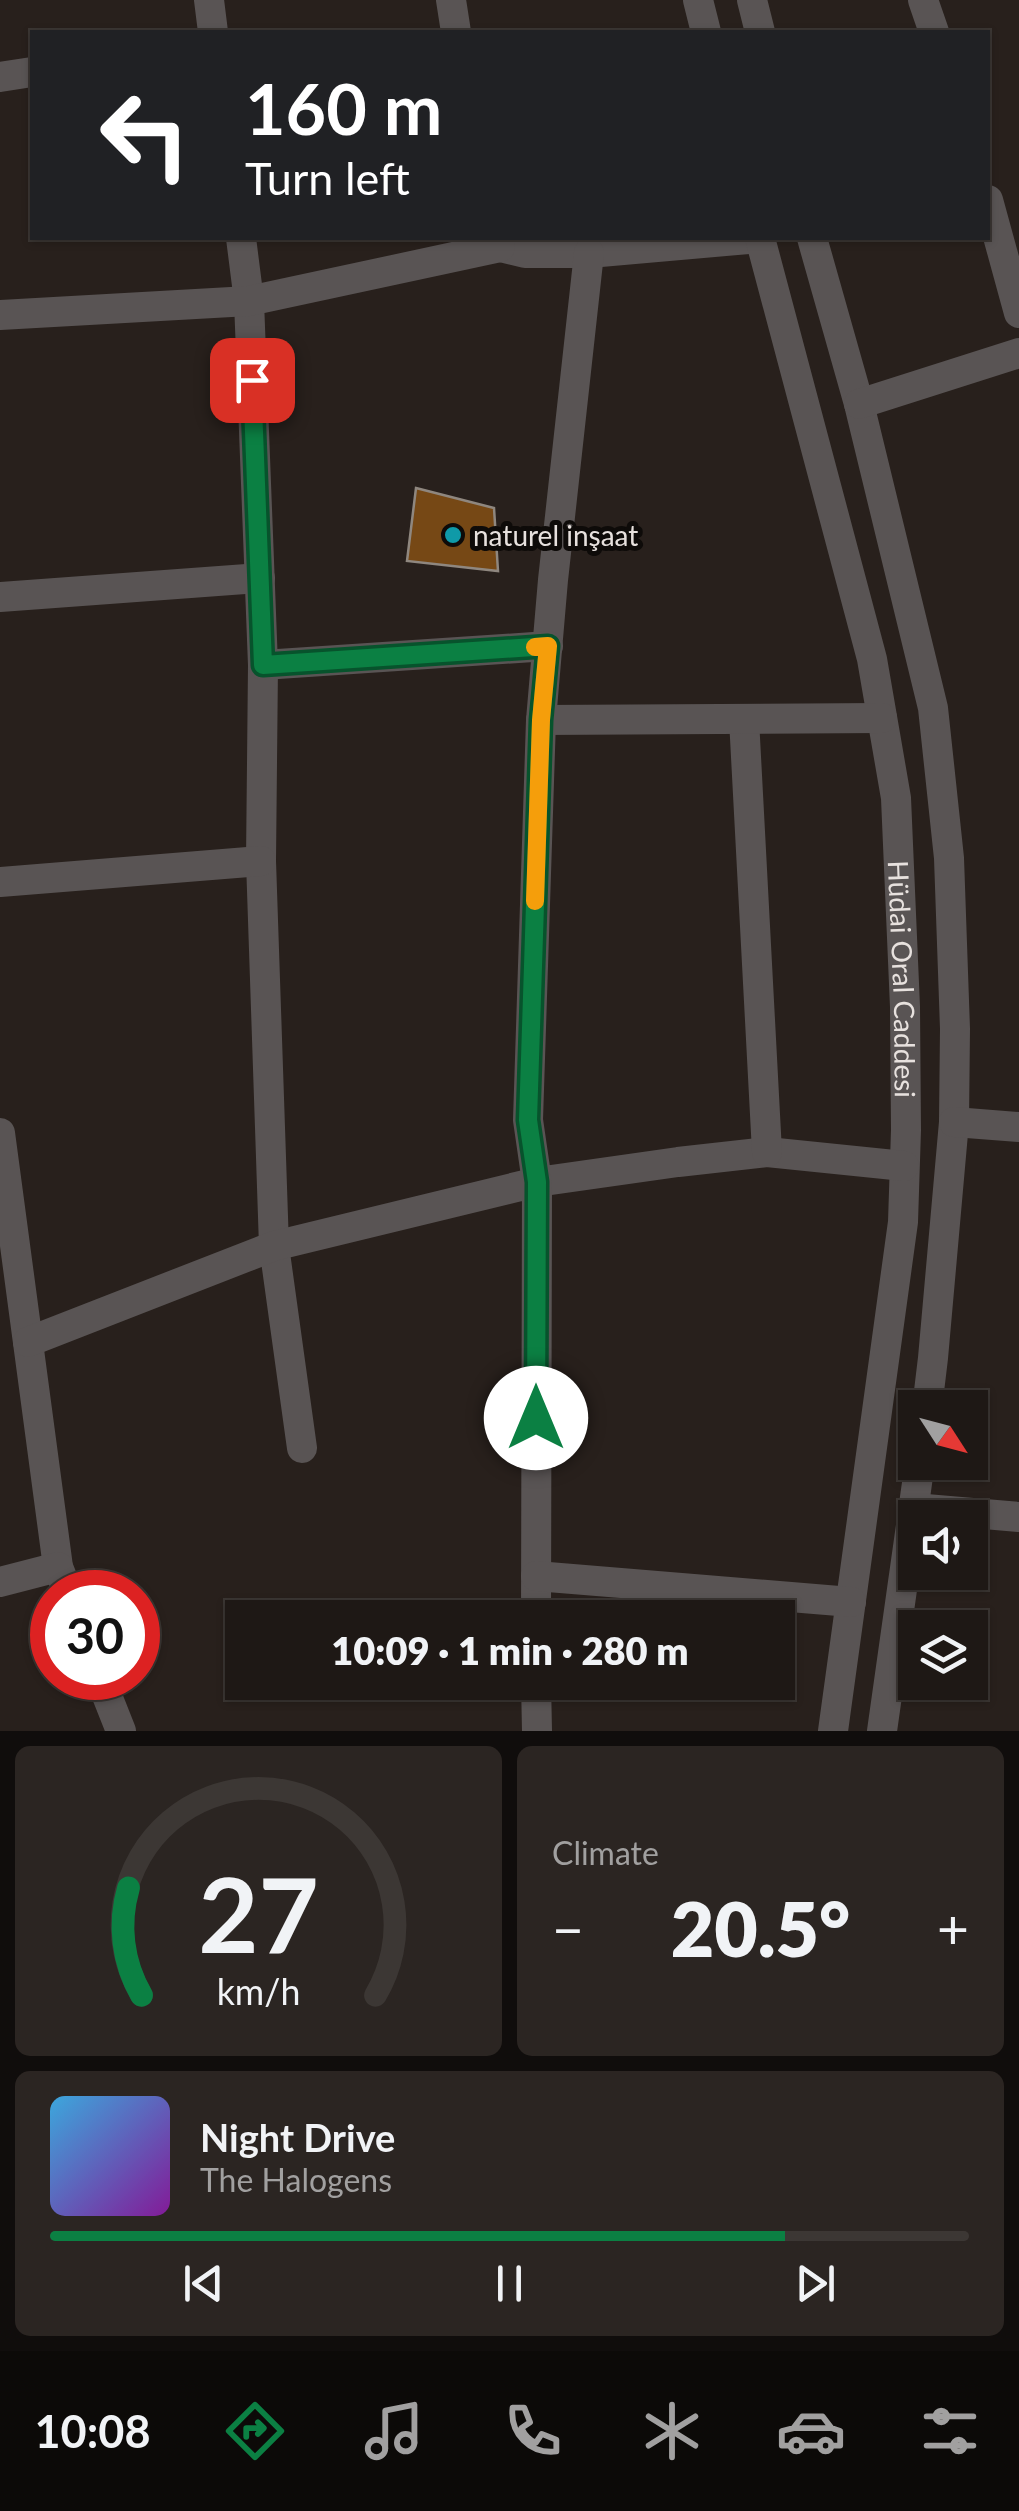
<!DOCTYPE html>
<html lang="en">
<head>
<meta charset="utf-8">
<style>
  :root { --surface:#1e1815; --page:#2b2522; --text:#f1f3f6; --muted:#a1a0a0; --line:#3c3734; --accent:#0b8043 }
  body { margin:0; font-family:Lato,sans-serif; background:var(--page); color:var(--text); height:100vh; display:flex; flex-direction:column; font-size:38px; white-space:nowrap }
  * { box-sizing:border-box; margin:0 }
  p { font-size:32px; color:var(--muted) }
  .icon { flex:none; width:55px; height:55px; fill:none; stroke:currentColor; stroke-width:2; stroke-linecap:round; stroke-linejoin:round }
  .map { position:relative; height:1731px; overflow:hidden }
  .sheet { display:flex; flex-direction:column; gap:15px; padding:15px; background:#100d0c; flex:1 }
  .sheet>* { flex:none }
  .top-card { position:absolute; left:30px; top:30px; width:960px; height:210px; border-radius:0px; box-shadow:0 2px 8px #0004,0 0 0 2px var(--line); background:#202124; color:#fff; overflow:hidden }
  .needle { width:65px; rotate:126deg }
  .tools { position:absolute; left:898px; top:1390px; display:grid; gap:20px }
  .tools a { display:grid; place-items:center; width:90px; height:90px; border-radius:0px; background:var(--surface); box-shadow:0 2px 8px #0004,0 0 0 2px var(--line); font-size:50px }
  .speed { position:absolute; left:30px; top:1570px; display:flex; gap:20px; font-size:50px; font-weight:700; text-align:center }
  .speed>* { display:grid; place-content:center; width:130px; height:130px; border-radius:50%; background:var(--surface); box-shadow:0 2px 8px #0004,0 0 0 2px var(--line); line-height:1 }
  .speed .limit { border:15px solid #d22; background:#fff; color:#111 }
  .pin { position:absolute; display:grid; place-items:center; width:85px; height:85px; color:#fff; margin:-42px; border-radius:20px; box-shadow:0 5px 15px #0006 }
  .me { position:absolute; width:110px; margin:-55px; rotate:0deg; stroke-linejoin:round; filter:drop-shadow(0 0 8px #0008) }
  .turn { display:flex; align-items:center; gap:35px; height:210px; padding:0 50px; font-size:45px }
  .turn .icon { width:130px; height:130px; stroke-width:2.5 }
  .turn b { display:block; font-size:70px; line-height:85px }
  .big { font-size:75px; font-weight:800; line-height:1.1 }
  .sheet .tile { flex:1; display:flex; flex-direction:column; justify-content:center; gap:15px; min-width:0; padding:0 35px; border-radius:15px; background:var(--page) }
  .sheet .dial { align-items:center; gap:0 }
  .dial svg { height:260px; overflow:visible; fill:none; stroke:var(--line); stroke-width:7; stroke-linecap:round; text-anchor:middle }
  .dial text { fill:var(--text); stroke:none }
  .song { display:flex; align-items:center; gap:30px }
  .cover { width:120px; height:120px; border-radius:15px; background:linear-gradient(135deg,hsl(200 70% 55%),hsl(290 70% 35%)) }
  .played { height:10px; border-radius:5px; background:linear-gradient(90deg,var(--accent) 80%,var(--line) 80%) }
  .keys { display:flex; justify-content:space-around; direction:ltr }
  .heat { display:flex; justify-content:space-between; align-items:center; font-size:55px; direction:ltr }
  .sheet .tiles { flex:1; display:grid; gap:15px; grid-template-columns:1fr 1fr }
  .tile:last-child { grid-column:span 2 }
  .trip { position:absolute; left:225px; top:1600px; width:570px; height:100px; border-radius:0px; background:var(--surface); box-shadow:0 2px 8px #0004,0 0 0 2px var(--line); font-weight:800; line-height:100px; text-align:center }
  .tab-bar { display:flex; height:160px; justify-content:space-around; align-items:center; background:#0c0a08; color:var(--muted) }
  .tab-bar .icon { width:70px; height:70px }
  .tab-bar .active { color:var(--accent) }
  .tab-bar b { font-size:45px; color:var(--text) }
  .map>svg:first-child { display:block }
  .building { fill:#764815; stroke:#8f877f; stroke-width:2.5 }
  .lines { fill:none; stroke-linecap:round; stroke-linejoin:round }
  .minor { stroke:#595454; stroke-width:30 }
  .route-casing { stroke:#07532c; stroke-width:25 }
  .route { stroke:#0b8043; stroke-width:18 }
  .slow { stroke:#f59e0b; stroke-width:18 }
  .culture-dot { fill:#0f9aa8; stroke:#0e0b09; stroke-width:4 }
  .labels { text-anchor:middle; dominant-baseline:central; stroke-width:10; stroke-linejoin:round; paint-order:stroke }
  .poi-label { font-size:28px; fill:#e7e1de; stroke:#0e0b09; text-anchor:start }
  .street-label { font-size:28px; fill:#e7e1de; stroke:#0e0b09 }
</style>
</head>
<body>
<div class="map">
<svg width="1019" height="1731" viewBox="0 0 1019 1731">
  <rect width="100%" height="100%" fill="#28201c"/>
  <path class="building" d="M416,488L494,508L498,571L407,561Z"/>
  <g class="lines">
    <g class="minor">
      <path d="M209,0L213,32"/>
      <path d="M451,0L456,32"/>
      <path d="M698,0L706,32"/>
      <path d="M752,0L760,32"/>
      <path d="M923,0L934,32"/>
      <path d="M0,77L32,72"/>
      <path d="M988,200L1019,313"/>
      <path d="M241,238L249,301L263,665L261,861L274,1246L302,1448"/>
      <path d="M494,238L500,247L525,253H589L760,238"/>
      <path id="s1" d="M760,238L872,659L896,798L905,1007L906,1130L903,1222L833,1731"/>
      <path d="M812,238L859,404L933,708L949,858L955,1029L954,1122L933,1358L927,1408"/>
      <path d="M589,253L553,580L541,720L528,1120L537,1182L678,1162L767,1152L904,1166"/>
      <path d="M0,315L249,301L500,247"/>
      <path d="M859,404L1019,353"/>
      <path d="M0,597L260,578"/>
      <path d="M263,665L548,646"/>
      <path d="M744,719L767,1152"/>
      <path d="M541,720L882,718"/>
      <path d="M0,882L261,861"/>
      <path d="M954,1122L1019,1127"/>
      <path d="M0,1133L58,1567L68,1592"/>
      <path d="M28,1342L274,1246L537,1182L536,1618"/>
      <path d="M914,1508L1019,1517"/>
      <path d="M536,1576L851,1602"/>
      <path d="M0,1582L58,1567"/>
      <path d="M100,1678L121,1731"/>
      <path d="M536,1682L537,1731"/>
      <path d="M882,1731L920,1462"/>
    </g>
  </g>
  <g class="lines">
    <defs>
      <path id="route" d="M252,380L263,665L548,646L541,720L528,1120L537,1182L536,1418"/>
    </defs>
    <use href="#route" class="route-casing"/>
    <use href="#route" class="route"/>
    <path class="slow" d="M535,647L548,646L541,720L535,901"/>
  </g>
  <circle class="culture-dot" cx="453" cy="535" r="10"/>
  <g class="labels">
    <g class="poi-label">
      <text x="473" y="535">naturel inşaat</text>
    </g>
    <g class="street-label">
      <text stroke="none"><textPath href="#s1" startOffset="758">Hüdai Oral Caddesi</textPath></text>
    </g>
  </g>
</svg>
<div class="tools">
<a><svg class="needle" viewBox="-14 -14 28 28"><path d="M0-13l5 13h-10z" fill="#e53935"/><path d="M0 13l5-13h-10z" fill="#a1a0a0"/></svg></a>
<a><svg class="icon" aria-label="sound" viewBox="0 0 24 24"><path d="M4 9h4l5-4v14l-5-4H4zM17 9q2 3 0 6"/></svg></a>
<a><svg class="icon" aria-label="layers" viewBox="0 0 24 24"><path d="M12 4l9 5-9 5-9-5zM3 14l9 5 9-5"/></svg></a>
</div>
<div class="speed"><div class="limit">30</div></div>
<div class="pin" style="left:252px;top:380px;background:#d93025"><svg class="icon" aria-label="arrive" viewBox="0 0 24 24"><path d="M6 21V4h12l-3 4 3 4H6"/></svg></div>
<svg class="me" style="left:536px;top:1418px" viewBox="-20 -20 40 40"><circle r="19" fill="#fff"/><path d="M0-13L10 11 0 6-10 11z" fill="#0b8043"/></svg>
<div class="trip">10:09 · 1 min · 280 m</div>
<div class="top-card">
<div class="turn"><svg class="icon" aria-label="left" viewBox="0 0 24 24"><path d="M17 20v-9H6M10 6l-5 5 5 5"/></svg><div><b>160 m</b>Turn left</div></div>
</div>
</div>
<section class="sheet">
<div class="tiles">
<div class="tile dial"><svg viewBox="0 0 100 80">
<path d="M14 69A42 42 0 1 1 86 69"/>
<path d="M14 69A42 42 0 0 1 10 36" stroke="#0b8043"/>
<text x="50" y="56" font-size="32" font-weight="700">27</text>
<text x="50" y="72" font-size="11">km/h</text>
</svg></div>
<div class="tile"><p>Climate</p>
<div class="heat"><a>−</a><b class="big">20.5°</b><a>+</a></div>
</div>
<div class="tile">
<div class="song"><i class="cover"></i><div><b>Night Drive</b><p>The Halogens</p></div></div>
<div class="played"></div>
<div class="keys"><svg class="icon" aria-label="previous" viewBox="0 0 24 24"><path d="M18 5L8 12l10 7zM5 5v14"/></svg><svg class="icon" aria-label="pause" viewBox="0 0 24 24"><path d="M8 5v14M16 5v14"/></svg><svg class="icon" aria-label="next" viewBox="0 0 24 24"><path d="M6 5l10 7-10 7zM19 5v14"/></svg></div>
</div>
</div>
</section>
<nav class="tab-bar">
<b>10:08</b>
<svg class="icon active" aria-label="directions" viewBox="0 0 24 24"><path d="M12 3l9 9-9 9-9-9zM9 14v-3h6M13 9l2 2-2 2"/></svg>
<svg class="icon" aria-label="music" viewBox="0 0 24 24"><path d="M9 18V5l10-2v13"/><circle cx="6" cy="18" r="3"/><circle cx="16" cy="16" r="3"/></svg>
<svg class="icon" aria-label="phone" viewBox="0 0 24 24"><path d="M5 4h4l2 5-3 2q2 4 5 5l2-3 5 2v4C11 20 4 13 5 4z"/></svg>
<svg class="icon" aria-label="climate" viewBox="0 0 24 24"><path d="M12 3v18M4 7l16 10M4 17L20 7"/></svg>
<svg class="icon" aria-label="car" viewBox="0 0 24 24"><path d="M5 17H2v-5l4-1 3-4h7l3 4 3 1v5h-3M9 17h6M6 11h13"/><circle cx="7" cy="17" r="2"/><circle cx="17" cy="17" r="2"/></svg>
<svg class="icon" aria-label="filters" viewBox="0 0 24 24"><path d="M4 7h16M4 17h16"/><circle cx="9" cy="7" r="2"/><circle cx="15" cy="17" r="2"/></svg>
</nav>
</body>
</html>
